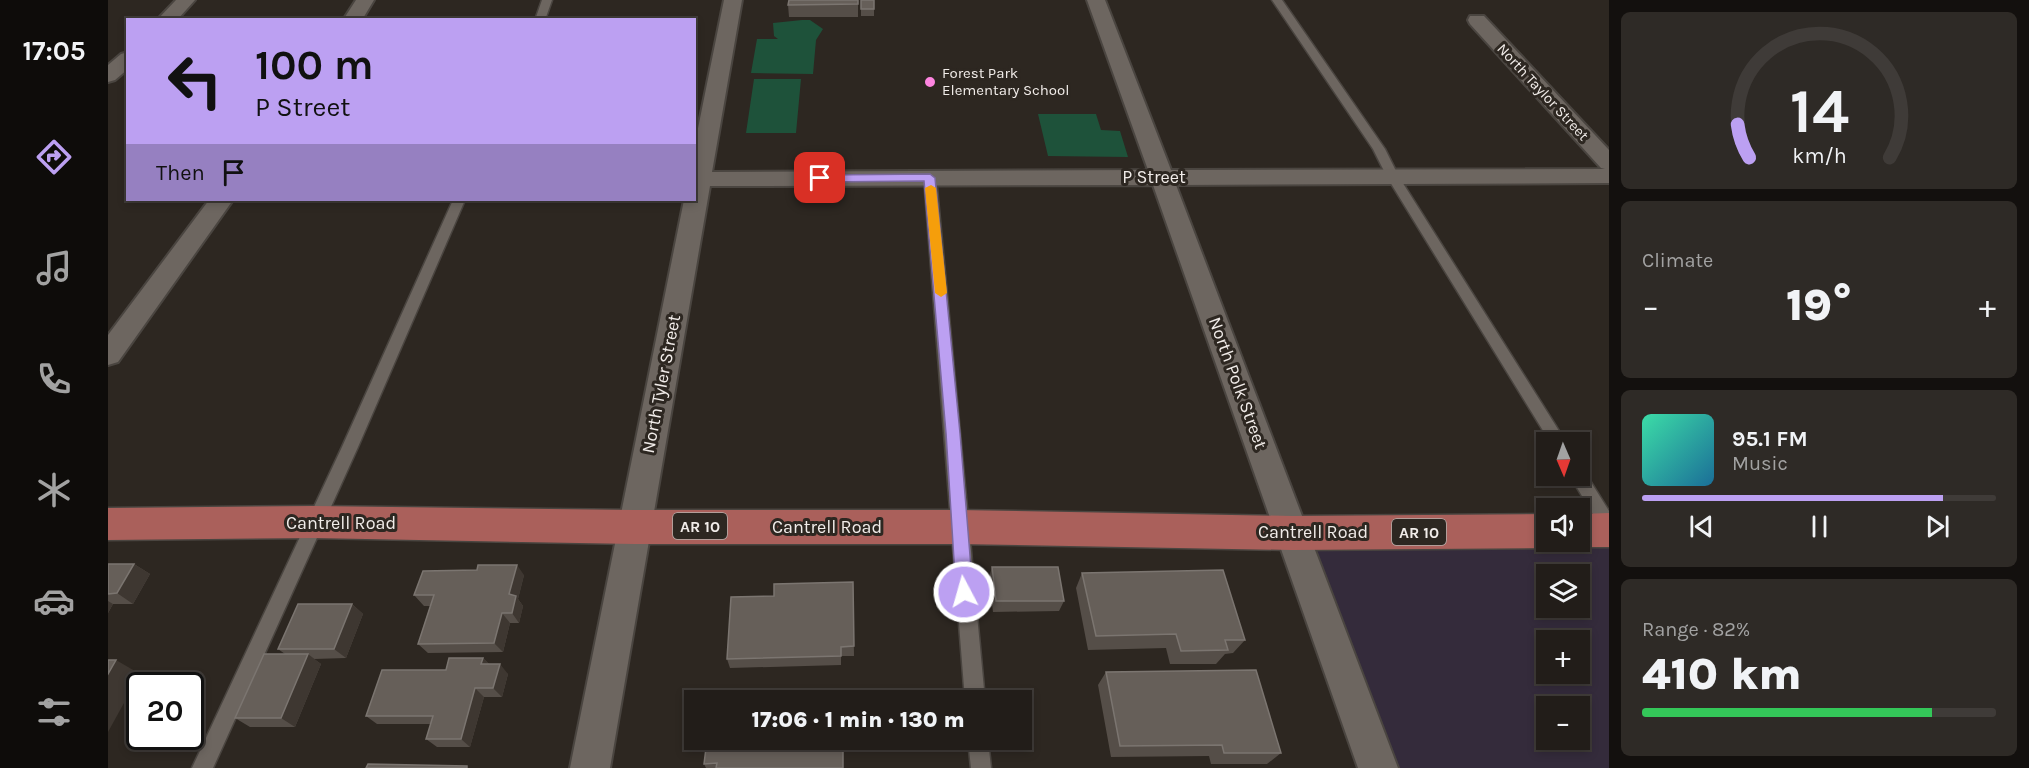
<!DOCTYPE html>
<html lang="en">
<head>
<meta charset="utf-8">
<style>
  :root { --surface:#221d19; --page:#2e2a26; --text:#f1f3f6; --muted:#a2a2a2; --line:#3f3b38; --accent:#bca0f2 }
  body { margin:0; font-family:Karla,sans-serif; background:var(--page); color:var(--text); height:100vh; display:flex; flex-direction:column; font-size:22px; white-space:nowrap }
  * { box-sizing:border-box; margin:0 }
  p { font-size:20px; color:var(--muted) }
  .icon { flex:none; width:33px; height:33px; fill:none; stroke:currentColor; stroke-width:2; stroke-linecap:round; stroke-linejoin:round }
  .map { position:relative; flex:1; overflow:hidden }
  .sheet { display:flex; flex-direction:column; gap:12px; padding:12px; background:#13100e; width:420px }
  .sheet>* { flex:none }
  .banner { position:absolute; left:18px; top:18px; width:570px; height:183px; border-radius:0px; box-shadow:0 3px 9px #0003,0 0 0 2px var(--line); background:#bca0f2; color:#111; overflow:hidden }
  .needle { width:39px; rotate:178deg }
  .buttons { position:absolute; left:1428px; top:432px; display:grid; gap:12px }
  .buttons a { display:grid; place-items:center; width:54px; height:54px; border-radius:0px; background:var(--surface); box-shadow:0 3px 9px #0003,0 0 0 2px var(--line); font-size:30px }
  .speed { position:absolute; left:18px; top:672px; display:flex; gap:12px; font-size:30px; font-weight:700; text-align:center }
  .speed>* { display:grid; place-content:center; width:78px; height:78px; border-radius:50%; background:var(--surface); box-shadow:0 3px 9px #0003,0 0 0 2px var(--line); line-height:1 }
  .speed .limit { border:3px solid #111; border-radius:9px; background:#fff; color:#111 }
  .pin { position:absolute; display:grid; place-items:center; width:51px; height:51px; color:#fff; margin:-26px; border-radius:12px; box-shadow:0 3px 9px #0006 }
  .me { position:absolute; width:66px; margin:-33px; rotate:354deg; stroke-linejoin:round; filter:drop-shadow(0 0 4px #0008) }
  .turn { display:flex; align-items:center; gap:21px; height:126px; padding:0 30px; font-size:27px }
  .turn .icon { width:78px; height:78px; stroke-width:2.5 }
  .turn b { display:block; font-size:42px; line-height:51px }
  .then { display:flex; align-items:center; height:57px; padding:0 30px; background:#0003; gap:12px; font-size:22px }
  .big { font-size:45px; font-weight:800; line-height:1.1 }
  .sheet .tile { flex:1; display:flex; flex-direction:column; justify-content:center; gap:9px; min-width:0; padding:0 21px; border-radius:9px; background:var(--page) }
  .sheet .dial { align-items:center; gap:0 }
  .dial svg { height:156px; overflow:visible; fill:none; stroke:var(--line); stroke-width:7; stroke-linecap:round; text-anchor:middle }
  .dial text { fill:var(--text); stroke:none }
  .song { display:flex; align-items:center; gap:18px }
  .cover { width:72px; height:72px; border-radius:9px; background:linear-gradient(135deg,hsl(160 70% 55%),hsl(200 70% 35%)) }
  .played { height:6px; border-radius:3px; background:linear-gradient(90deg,var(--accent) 85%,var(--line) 85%) }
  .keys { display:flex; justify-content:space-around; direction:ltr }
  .heat { display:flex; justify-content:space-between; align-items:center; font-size:33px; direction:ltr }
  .charge { height:9px; border-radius:4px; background:linear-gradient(90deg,#34c759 82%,var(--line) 0) }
  .trip { position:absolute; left:576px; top:690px; width:348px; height:60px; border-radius:0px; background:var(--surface); box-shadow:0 3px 9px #0003,0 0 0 2px var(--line); font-weight:800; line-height:60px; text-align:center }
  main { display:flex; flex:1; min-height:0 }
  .tab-bar { display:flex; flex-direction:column; width:108px; justify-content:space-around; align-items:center; background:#0e0c0a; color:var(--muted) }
  .tab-bar .icon { width:42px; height:42px }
  .tab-bar .on { color:var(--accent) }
  .tab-bar b { font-size:27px; color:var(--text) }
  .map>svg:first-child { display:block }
  .commercial { fill:#342b3b; fill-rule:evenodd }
  .green { fill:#1e523a }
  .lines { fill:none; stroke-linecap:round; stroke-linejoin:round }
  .service-casing { stroke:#4a4540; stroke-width:3 }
  .minor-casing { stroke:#4a4540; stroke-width:4 }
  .primary-casing { stroke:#4a4540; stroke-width:3 }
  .service { fill:#6d6660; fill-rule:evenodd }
  .minor { fill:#6d6660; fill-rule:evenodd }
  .primary { fill:#aa605b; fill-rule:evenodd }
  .wall { fill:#554e48 }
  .shaded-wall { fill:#3e3731 }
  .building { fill:#665f59; stroke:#7b7570; stroke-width:1.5 }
  .route { fill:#bca0f2; stroke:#7a689d; stroke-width:1.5 }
  .slow { fill:#f59e0b }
  .poi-dot { fill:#fe85e0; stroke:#2d2721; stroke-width:2 }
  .labels { text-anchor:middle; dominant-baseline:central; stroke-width:6; stroke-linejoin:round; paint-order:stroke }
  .far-poi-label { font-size:15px; fill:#f1ece9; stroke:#2d2721; text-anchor:start }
  .far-street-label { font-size:15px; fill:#f1ece9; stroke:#2d2721 }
  .shield { fill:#2d2721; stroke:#b6b1ad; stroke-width:1.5 }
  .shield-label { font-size:16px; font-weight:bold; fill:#f1ece9 }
  .street-label { font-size:18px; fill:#f1ece9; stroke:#2d2721 }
</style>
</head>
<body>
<main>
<nav class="tab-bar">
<b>17:05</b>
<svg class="icon on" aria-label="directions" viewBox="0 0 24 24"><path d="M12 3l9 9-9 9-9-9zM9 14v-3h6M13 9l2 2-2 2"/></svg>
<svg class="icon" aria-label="music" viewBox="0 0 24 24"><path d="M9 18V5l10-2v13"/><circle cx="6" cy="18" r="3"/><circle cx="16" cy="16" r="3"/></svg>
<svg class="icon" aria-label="phone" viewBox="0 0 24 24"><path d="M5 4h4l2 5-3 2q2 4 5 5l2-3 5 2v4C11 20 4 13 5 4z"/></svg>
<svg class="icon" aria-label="climate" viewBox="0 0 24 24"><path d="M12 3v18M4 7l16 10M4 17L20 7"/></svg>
<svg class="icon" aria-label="car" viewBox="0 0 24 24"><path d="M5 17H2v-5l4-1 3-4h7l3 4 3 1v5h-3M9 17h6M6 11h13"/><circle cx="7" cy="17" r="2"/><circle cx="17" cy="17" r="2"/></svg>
<svg class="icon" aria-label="filters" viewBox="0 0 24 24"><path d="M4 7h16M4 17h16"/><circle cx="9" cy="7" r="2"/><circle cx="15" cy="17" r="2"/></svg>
</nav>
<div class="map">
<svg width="1501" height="768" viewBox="0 0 1501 768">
  <rect width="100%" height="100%" fill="#2d2721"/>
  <path class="commercial" d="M1472,530H1501V768H1270L1184,533L1438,531V542H1472ZM1438,574H1472V608H1438ZM1438,640H1472V674H1438ZM1438,706H1472V740H1438Z"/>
  <path class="green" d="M694,20H702L715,29L708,40L705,74L643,73L649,39H670L666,36L665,23Z
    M646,79H693L688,133H638Z
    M930,114H988L993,130L1012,131L1020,157L940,156Z"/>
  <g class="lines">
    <defs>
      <path id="service" d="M434,0H444L437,20H427Z
        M1164,0H1174L1277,149L1291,177L1458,442H1442L1279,177L1265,149Z
        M822,174L828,178L877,700H857L816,178Z
        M345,200H357L250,447L105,768H84L234,447Z
        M1472,470L1476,471L1501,511V534L1495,531L1462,476H1472Z
        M860,740H880L883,768H863Z"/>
      <path id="minor" d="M68,0H87L69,20H49Z
        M248,0H266L254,20H235Z
        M616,0H634L604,172L1040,170L979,0H997L1063,170L1497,169L1493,168L1362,24L1360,20L1362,16H1376L1501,150V183L1068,185L1290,768H1250L1045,185L602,186L502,768H462L576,200H586V148Z
        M20,52V69L7,80L0,82V65L13,54Z
        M101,200H125L10,362L0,365V335Z"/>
      <path id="primary" d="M206,506L526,510H850L1184,516L1438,514V542H1452L1438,548L1184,550L850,544H526L206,538L0,540V508Z
        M1501,513V547H1472L1459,542H1472V514Z"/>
    </defs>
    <use href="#service" class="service-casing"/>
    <use href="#minor" class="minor-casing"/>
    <use href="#primary" class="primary-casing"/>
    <use href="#service" class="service"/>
    <use href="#minor" class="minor"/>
    <use href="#primary" class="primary"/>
  </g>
  <path class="wall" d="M750,0V17H681L680,5Z
    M753,0H766V16H753Z
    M0,564H26L42,574L25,604H5L0,613Z
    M884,567L956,601L951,611L885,612L881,578Z
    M974,573L1137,640L1125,653L1117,654L1108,664H1062L1058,648L980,650L968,588Z
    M416,575L410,599L415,606L411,623H402L395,652L320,653L310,644L322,606H316L306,595Z
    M745,582L746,656H733V665L622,668L619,659L666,596Z
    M244,604L255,614L238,658L206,659L213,664L187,727H142L127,718L177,654L170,649Z
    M375,658L381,664L400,674L394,697H376L362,747H329L318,739L323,724H269L258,716Z
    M998,672L1173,753L1159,764H1103L1101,756L1003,757L990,685Z
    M599,740L735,768H598L596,764Z"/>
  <path class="shaded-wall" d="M26,564L42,574L25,604L9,593Z
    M409,565L416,575L410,599L415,606L411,623L404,613L401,594Z
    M0,601L5,604L0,613Z
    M244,604L255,614L238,658L226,649Z
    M394,613L402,623L395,652L386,643Z
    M200,654L213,664L187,727L173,718Z
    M375,658L384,668L373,664Z
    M8,660L32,674L0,732V674Z
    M392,664L400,674L394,697L385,688Z
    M367,688L376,697L362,747L353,739Z"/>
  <path class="building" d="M681,0H750V4L680,5Z
    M753,0H766V9H753Z
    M0,564H26L9,593L0,594Z
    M370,565H409L401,594L408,596L404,613H394L386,643L310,644L326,595H306L315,571L369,570Z
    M884,567H950L956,601H888Z
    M1115,570L1137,640H1117L1120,650L1073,651L1068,634L988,636L974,573Z
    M745,582L746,646L733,647V656L619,659L623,597L666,596V584Z
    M190,604H244L226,649H170Z
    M156,654H200L173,718H127Z
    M341,658H375L373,664H392L385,688H367L353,739H318L325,716H258L274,670H338Z
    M0,660H8L0,674Z
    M1148,670L1173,753H1116L1114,745L1012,746L998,672Z
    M599,740H735V768H608L609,763L596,764Z
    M260,764L359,766V768H258Z"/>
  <path class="route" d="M822,174L827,178L852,433L865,592L862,597L856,600L851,597L848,592L838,433L816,181L712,182L706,178L712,175Z"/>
  <path class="slow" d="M823,185L828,188L839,293L833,297L827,293L817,188Z"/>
  <circle class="poi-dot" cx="822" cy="82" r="6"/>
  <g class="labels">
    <g class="far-poi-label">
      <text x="834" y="73">Forest Park<tspan x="834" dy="17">Elementary School</tspan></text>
    </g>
    <g class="far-street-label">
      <text transform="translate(1435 92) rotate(47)">North Taylor Street</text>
    </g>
    <g class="shield">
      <rect x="565" y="513" width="54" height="26" rx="4.5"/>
      <rect x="1284" y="519" width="54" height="26" rx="4.5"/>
    </g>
    <g class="shield-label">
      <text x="592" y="526">AR 10</text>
      <text x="1311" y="532">AR 10</text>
    </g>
    <g class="street-label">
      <text x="1046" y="177">P Street</text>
      <text transform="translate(1130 383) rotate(70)">North Polk Street</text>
      <text transform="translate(553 384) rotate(-79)">North Tyler Street</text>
      <text x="233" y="523">Cantrell Road</text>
      <text x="719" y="527">Cantrell Road</text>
      <text x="1205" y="532">Cantrell Road</text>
    </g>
  </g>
</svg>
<div class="buttons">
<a><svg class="needle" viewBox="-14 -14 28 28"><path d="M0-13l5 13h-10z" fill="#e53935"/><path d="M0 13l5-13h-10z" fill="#a2a2a2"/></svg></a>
<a><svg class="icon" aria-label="sound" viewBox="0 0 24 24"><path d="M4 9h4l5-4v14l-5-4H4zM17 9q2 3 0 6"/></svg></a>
<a><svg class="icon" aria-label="layers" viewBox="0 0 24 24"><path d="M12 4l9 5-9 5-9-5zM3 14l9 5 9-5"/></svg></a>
<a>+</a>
<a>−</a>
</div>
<div class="speed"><div class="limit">20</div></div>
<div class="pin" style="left:712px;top:178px;background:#d93025"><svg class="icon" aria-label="arrive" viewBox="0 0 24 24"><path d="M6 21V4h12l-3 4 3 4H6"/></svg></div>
<svg class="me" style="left:856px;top:592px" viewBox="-20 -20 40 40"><circle r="17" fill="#bca0f2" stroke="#fff" stroke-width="3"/><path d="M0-11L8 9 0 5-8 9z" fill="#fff"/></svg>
<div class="trip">17:06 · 1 min · 130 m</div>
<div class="banner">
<div class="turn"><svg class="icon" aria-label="left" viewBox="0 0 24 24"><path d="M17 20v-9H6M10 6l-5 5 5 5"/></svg><div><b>100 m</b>P Street</div></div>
<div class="then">Then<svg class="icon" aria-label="arrive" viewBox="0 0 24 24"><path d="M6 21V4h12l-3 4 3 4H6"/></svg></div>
</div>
</div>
<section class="sheet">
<div class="tile dial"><svg viewBox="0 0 100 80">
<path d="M14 69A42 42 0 1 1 86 69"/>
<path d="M14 69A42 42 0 0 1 8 52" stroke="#bca0f2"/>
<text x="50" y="56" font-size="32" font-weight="700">14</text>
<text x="50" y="72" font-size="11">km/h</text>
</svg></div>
<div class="tile"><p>Climate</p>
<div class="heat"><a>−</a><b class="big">19°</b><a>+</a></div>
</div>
<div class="tile">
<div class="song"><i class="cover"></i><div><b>95.1 FM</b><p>Music</p></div></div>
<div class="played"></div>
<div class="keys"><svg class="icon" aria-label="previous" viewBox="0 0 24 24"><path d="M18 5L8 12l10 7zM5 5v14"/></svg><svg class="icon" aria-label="pause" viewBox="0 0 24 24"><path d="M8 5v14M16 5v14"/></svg><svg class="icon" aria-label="next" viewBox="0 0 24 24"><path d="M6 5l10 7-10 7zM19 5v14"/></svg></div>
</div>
<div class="tile"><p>Range · 82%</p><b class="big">410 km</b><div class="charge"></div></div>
</section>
</main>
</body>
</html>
